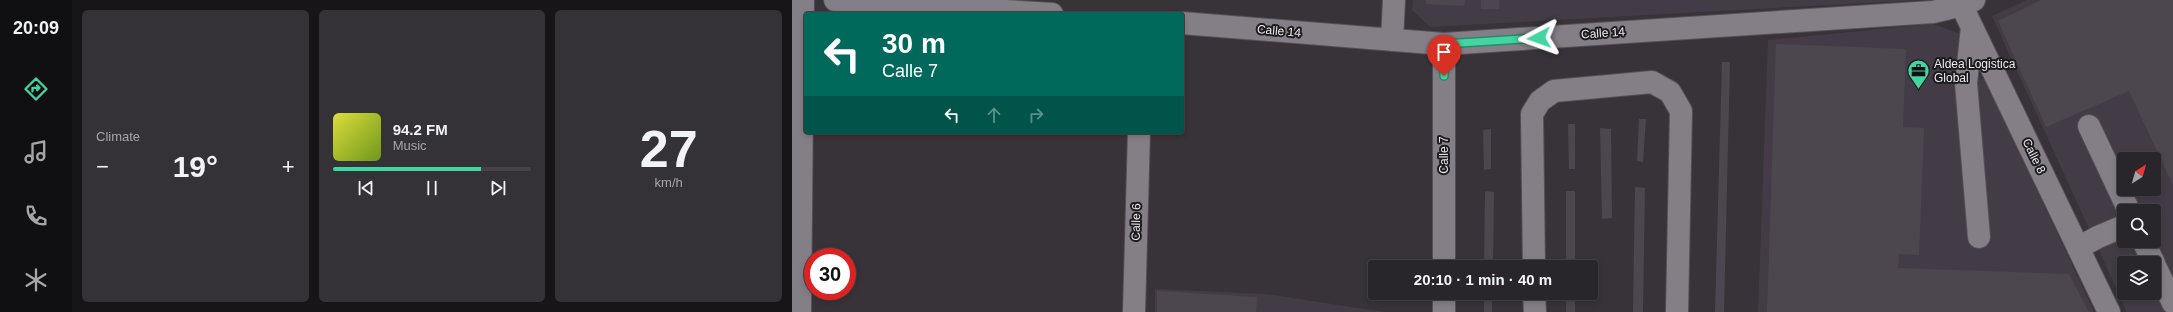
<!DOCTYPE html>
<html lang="en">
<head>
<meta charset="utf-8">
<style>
  :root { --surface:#29262b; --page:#353237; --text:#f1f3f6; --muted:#a5a5a9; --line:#454347; --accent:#42d4a1 }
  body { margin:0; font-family:Arial,sans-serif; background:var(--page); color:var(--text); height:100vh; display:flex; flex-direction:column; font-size:15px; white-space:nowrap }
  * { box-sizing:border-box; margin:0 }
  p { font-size:13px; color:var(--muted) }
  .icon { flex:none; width:22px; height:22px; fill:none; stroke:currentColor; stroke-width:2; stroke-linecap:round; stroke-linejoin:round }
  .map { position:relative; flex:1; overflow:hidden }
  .drawer { display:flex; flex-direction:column; gap:10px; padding:10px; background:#171518; width:720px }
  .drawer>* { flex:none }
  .banner { position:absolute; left:12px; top:12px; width:380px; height:122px; border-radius:4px; box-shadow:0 2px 6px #0003,0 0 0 1px var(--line); background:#00695c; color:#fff; overflow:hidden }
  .needle { width:26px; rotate:37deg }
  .buttons { position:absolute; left:1325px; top:152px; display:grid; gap:8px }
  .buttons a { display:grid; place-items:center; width:44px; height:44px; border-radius:4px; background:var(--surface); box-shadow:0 2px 6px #0003,0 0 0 1px var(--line); font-size:20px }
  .speed { position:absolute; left:12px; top:248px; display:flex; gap:8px; font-size:20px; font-weight:700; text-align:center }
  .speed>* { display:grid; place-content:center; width:52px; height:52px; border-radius:50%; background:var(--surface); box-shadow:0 2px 6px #0003,0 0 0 1px var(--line); line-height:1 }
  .speed .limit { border:6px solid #d22; background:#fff; color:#111 }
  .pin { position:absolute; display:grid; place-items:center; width:34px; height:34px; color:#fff; margin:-41px -17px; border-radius:50% 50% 50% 0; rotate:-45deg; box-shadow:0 0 4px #0007 }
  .pin .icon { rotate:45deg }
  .me { position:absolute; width:44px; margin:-22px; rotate:266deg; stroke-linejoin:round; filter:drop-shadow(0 0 3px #0008) }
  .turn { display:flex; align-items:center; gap:14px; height:84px; padding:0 12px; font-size:18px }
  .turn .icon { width:52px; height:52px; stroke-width:2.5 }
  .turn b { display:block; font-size:28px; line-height:34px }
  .lanes { display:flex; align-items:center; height:38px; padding:0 12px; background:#0003; justify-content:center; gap:20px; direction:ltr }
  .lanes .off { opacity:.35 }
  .big { font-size:30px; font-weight:600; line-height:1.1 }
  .drawer .widget { flex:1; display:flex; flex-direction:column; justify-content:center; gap:6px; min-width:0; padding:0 14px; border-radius:6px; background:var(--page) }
  .drawer .dial { align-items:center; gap:0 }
  .dial b { font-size:52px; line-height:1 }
  .song { display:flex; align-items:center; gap:12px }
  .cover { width:48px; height:48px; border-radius:6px; background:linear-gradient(135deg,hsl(60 70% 55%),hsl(80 70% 35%)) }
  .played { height:4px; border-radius:2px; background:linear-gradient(90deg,var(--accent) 75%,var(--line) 75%) }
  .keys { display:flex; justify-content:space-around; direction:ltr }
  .heat { display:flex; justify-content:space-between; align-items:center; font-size:22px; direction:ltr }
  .drawer .tiles { flex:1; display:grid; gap:10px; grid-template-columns:repeat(3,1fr) }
  .trip { position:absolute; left:576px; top:260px; width:230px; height:40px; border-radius:4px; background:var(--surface); box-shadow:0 2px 6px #0003,0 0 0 1px var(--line); font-weight:600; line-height:40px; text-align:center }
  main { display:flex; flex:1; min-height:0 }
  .dock { display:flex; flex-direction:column; width:72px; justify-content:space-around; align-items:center; background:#100f11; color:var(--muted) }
  .dock .icon { width:28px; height:28px }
  .dock .selected { color:var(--accent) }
  .dock b { font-size:18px; color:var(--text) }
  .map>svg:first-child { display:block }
  .built { fill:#433c46; fill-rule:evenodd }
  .building { fill:#4c474e }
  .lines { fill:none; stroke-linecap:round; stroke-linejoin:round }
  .minor-casing { stroke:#545155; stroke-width:24 }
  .minor { stroke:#847f86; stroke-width:22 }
  .route-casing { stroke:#2b8a69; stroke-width:10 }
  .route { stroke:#42d4a1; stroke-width:7 }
  .slow { stroke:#f59e0b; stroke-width:7 }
  .labels { text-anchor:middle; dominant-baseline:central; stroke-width:4; stroke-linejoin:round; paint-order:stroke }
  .street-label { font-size:12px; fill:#ebe9ed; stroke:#1d1b1e }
  .poi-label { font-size:12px; fill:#ebe9ed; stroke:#1d1b1e; text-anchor:start }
</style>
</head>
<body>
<main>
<nav class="dock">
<b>20:09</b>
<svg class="icon selected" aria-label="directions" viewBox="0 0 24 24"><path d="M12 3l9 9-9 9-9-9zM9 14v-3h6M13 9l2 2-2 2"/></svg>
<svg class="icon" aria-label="music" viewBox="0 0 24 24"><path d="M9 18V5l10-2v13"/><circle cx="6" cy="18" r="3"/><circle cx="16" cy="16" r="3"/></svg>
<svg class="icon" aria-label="phone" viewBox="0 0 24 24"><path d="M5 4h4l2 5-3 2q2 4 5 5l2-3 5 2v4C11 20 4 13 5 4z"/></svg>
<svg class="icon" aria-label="climate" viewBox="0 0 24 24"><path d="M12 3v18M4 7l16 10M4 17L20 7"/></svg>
</nav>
<section class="drawer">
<div class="tiles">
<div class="widget"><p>Climate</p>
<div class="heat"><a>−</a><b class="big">19°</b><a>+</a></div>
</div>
<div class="widget">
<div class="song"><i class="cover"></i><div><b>94.2 FM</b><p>Music</p></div></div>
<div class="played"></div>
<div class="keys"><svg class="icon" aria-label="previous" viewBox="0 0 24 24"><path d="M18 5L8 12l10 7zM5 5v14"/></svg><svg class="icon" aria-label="pause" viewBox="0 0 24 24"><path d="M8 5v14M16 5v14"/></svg><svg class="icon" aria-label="next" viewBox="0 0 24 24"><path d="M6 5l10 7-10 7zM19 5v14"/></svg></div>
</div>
<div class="widget dial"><b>27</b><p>km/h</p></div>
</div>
</section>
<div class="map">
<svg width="1381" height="312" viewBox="0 0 1381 312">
  <rect width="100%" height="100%" fill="#373339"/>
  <path class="built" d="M621,0H1127L638,27L620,10Z
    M1235,0H1381V312H1335L1200,16ZM1332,159H1362V189H1332ZM1332,211H1362V241H1332ZM1332,263H1362V293H1332Z
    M1141,24L1169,34L1174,78L1194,80L1302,312H966L976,40Z
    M363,289L474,294L592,312H363Z"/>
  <path class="building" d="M634,0H673L672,6L634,4Z
    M689,0H707V9H689Z
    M1249,0H1381V185L1337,91L1254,127L1206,21Z
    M984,44L1114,49L1111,127L1132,128L1127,255L1107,254L1106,268L1277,274L1297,312H975Z
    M930,62H938L932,312H923Z
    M847,119H854L851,162L845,161Z
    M776,124H783V169H777Z
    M808,128L819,129L820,218L810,219Z
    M699,129V169L692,170L691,130Z
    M843,187L853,188L851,312H841Z
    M693,191L702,192L701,267H692Z
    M774,191H783V267H774Z
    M365,291L465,297L464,312H365Z
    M692,293H700V312H692Z
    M774,293H783V312H774Z"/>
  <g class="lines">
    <defs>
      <path id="minor" d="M43,0L260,14
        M1167,0L1317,312
        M390,23L652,44L1141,12L1170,5L1182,0
        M1180,27L1174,83L1187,237
        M600,40L602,0
        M1297,126L1337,211
        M1351,241L1362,263
        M1286,248L1306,237L1332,226
        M1362,264L1381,303
        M652,267V44
        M742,267L740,114L748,101L762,91L860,82L878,92L889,111L885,312
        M742,293L743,312
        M8,312L11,0
        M342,312L347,132
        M652,312V293"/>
    </defs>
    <use href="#minor" class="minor-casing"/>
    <use href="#minor" class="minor"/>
  </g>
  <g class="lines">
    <defs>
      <path id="route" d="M652,76V44L747,38"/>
    </defs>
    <use href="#route" class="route-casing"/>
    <use href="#route" class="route"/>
    <path class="slow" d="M652,61V44L660,43"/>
  </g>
  <defs>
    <symbol id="office-pin" viewBox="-11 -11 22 30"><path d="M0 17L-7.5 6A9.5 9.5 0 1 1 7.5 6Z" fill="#42d4a1" stroke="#1d1b1e"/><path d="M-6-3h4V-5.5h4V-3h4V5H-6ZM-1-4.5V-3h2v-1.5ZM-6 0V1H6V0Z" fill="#111"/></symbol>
  </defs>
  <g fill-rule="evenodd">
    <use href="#office-pin" x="1114" y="58" width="25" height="34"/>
  </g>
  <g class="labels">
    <g class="street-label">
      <text transform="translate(487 31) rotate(5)">Calle 14</text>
      <text transform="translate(811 33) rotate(-4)">Calle 14</text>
      <text transform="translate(652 155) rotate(-90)">Calle 7</text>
      <text transform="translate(1242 156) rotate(64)">Calle 8</text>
      <text transform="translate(344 222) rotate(-89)">Calle 6</text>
    </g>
    <g class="poi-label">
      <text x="1142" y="64">Aldea Logistica<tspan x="1142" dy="14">Global</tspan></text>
    </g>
  </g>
</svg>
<div class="buttons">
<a><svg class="needle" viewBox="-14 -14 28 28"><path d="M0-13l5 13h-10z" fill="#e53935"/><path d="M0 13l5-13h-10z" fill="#a5a5a9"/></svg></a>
<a><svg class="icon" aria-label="search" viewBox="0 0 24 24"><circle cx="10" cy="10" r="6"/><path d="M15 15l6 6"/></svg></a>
<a><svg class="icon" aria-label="layers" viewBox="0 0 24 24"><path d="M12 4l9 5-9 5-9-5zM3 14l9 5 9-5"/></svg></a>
</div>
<div class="speed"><div class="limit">30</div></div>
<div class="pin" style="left:652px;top:76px;background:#d93025"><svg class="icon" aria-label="arrive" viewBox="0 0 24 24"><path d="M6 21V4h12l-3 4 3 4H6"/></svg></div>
<svg class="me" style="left:747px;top:38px" viewBox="-20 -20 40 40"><path d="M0-17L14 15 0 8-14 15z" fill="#42d4a1" stroke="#fff" stroke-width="4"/></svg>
<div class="trip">20:10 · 1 min · 40 m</div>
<div class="banner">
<div class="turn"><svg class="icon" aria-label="left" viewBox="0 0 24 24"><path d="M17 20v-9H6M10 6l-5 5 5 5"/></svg><div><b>30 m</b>Calle 7</div></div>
<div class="lanes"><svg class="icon" aria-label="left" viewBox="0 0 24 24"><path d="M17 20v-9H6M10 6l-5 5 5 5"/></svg><svg class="icon off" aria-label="ahead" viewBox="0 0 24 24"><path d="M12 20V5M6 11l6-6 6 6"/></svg><svg class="icon off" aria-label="right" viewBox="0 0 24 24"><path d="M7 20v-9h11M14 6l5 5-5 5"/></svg></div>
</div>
</div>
</main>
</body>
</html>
